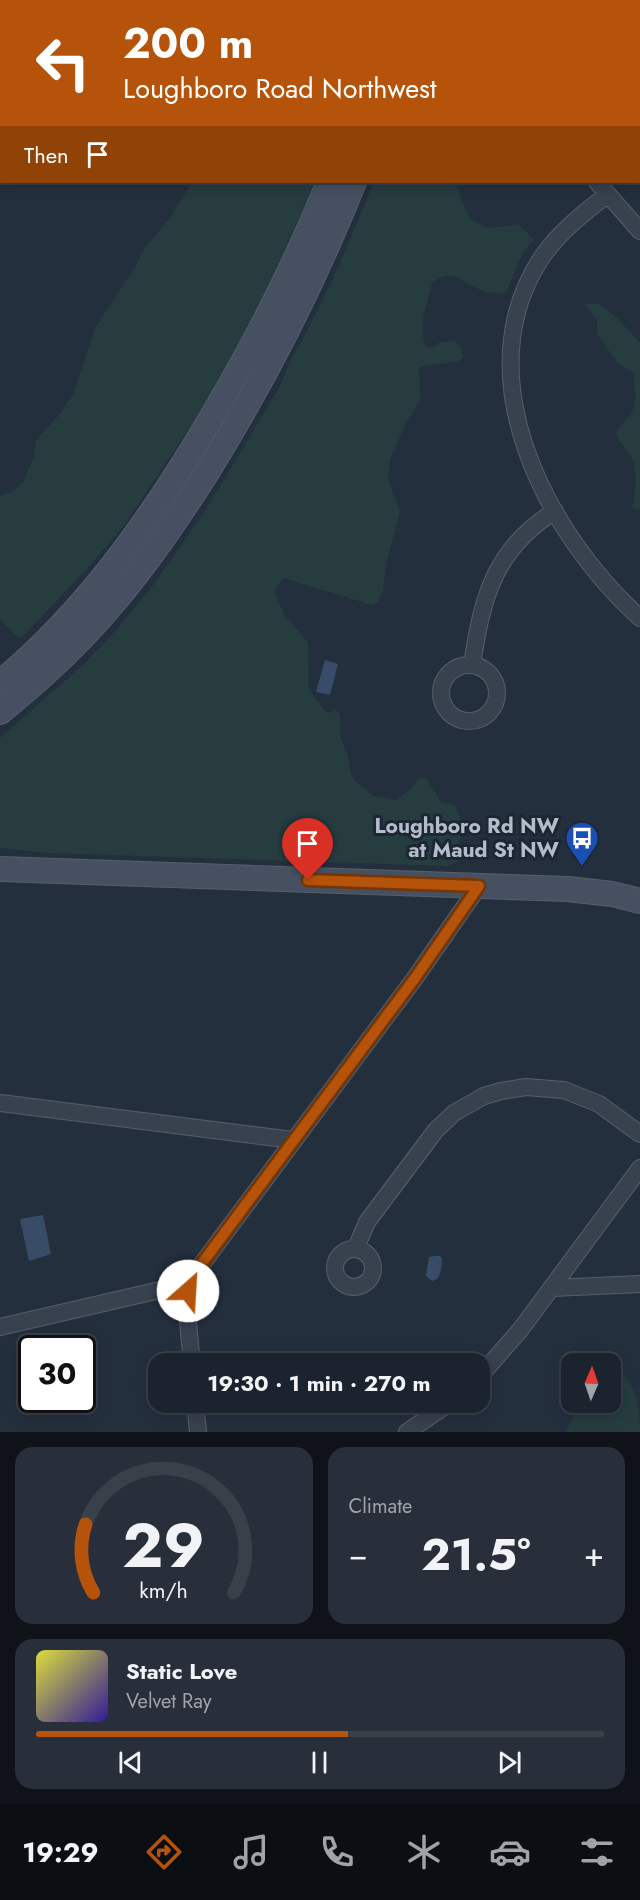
<!DOCTYPE html>
<html lang="en">
<head>
<meta charset="utf-8">
<style>
  :root { --surface:#1b232e; --page:#282f3a; --text:#f1f3f6; --muted:#a0a4aa; --line:#39404a; --accent:#b45309 }
  body { margin:0; font-family:Jost,sans-serif; background:var(--page); color:var(--text); height:100vh; display:flex; flex-direction:column; font-size:22px; white-space:nowrap }
  * { box-sizing:border-box; margin:0 }
  p { font-size:20px; color:var(--muted) }
  .icon { flex:none; width:33px; height:33px; fill:none; stroke:currentColor; stroke-width:2; stroke-linecap:round; stroke-linejoin:round }
  .map { position:relative; height:1432px; overflow:hidden }
  .side { display:flex; flex-direction:column; gap:15px; padding:15px; background:#0f1319; flex:1 }
  .side>* { flex:none }
  .top-card { position:absolute; left:0px; top:0px; width:640px; height:183px; box-shadow:0 3px 15px #0003,0 0 0 2px var(--line); background:#b45309; color:#fff; overflow:hidden }
  .needle { width:39px; rotate:2deg }
  .controls { position:absolute; left:561px; top:1353px; display:grid; gap:12px }
  .controls a { display:grid; place-items:center; width:60px; height:60px; border-radius:12px; background:var(--surface); box-shadow:0 3px 15px #0003,0 0 0 2px var(--line); font-size:30px }
  .speed { position:absolute; left:18px; top:1335px; display:flex; gap:12px; font-size:30px; font-weight:700; text-align:center }
  .speed>* { display:grid; place-content:center; width:78px; height:78px; border-radius:50%; background:var(--surface); box-shadow:0 3px 15px #0003,0 0 0 2px var(--line); line-height:1 }
  .speed .limit { border:3px solid #111; border-radius:9px; background:#fff; color:#111 }
  .pin { position:absolute; display:grid; place-items:center; width:51px; height:51px; color:#fff; margin:-62px -26px; border-radius:50% 50% 50% 0; rotate:-45deg; box-shadow:0 0 6px #0007 }
  .pin .icon { rotate:45deg }
  .me { position:absolute; width:66px; margin:-33px; rotate:26deg; stroke-linejoin:round; filter:drop-shadow(0 0 4px #0008) }
  .turn { display:flex; align-items:center; gap:21px; height:126px; padding:0 24px; font-size:27px }
  .turn .icon { width:78px; height:78px; stroke-width:2.5 }
  .turn b { display:block; font-size:42px; line-height:51px }
  .then { display:flex; align-items:center; height:57px; padding:0 24px; background:#0003; gap:12px; font-size:22px }
  .big { font-size:45px; font-weight:700; line-height:1.1 }
  .side .widget { flex:1; display:flex; flex-direction:column; justify-content:center; gap:9px; min-width:0; padding:0 21px; border-radius:18px; background:var(--page) }
  .side .dial { align-items:center; gap:0 }
  .dial svg { height:156px; overflow:visible; fill:none; stroke:var(--line); stroke-width:7; stroke-linecap:round; text-anchor:middle }
  .dial text { fill:var(--text); stroke:none }
  .song { display:flex; align-items:center; gap:18px }
  .cover { width:72px; height:72px; border-radius:9px; background:linear-gradient(135deg,hsl(60 70% 55%),hsl(250 70% 35%)) }
  .played { height:6px; border-radius:3px; background:linear-gradient(90deg,var(--accent) 55%,var(--line) 55%) }
  .keys { display:flex; justify-content:space-around; direction:ltr }
  .heat { display:flex; justify-content:space-between; align-items:center; font-size:33px; direction:ltr }
  .side .tiles { flex:1; display:grid; gap:15px; grid-template-columns:1fr 1fr }
  .widget:last-child { grid-column:span 2 }
  .trip { position:absolute; left:148px; top:1353px; width:342px; height:60px; border-radius:18px; background:var(--surface); box-shadow:0 3px 15px #0003,0 0 0 2px var(--line); font-weight:700; line-height:60px; text-align:center }
  .dock { display:flex; height:96px; justify-content:space-around; align-items:center; background:#0b0e12; color:var(--muted) }
  .dock .icon { width:42px; height:42px }
  .dock .on { color:var(--accent) }
  .dock b { font-size:27px; color:var(--text) }
  .map>svg:first-child { display:block }
  .green { fill:#263c3f }
  .water { fill:#394c67 }
  .lines { fill:none; stroke-linecap:round; stroke-linejoin:round }
  .lane-casing { stroke:#565f6c; stroke-width:10 }
  .street-casing { stroke:#565f6c; stroke-width:18 }
  .secondary-casing { stroke:#565f6c; stroke-width:26 }
  .lane { stroke:#38414e; stroke-width:8 }
  .street { stroke:#38414e; stroke-width:16 }
  .secondary { stroke:#465061; stroke-width:24 }
  .route-casing { stroke:#753606; stroke-width:15 }
  .route { stroke:#b45309; stroke-width:10 }
  .labels { text-anchor:middle; dominant-baseline:central; stroke-width:6; stroke-linejoin:round; paint-order:stroke }
  .poi-label { font-size:21px; font-weight:bold; fill:#b4bcc9; stroke:#1d2633; text-anchor:end }
</style>
</head>
<body>
<div class="map">
<svg width="640" height="1432" viewBox="0 0 640 1432">
  <rect width="100%" height="100%" fill="#242f3e"/>
  <path class="green" d="M185,0H373V2Z
    M192,182H315L275,272L235,352L195,420L123,527L87,569L20,639L0,619V495L12,492L23,482L34,456L36,440L60,414L74,392L95,328L136,266L144,249L170,218Z
    M374,182H456C468,222 473,234 518,224L534,240L523,252L506,293C498,294 489,293 481,290C461,283 455,266 432,283C428,301 416,331 427,347L432,348L440,342L455,341L461,347L463,357L459,361L419,367L420,401L405,425L390,460L388,478L400,512L386,564L383,590L378,602L372,605L283,578L275,589V595L285,615L308,643L309,689L326,712L330,713L336,710L340,715V736L348,756L350,771L354,780L373,796L396,800L410,790L419,777L427,779L441,802L454,805C466,820 458,845 457,862L447,866L47,853L0,848V738L85,663L117,629L154,584L207,508L279,388L291,359L307,331L340,263Z
    M585,304H599L616,317L640,343V510L632,509C636,492 639,468 629,453C624,446 619,442 616,433C621,424 626,420 631,413C639,402 634,386 633,373C629,368 621,367 617,362C610,353 604,343 597,334V320Z
    M624,1374C637,1391 640,1411 640,1432H565L582,1403L610,1402L611,1383Z"/>
  <path class="water" d="M325,660L338,664L330,695L316,692Z
    M43,1215L51,1254L29,1261L20,1219Z
    M435,1256H440L442,1258C441,1267 442,1279 432,1281L426,1276L429,1257Z"/>
  <g class="lines">
    <defs>
      <path id="lane" d="M0,166H2"/>
      <path id="street" d="M597,182L640,231
        M608,194C584,213 560,231 542,257C463,376 547,534 640,618
        M472,665C482,598 494,549 555,511
        M441 693a28 28 0 1 1 56 0a28 28 0 1 1-56 0Z
        M0,1103L293,1140
        M356,1248L367,1222L436,1130L454,1113L484,1096L501,1091L526,1087L564,1090L599,1104L640,1134
        M335 1268a19 19 0 1 1 38 0a19 19 0 1 1-38 0Z
        M552,1288L640,1284
        M0,1327L160,1290L171,1288L188,1291
        M192,1364L186,1302L193,1276L415,978L479,886
        M480,1376L521,1329L640,1168
        M195,1402L198,1432
        M407,1432L451,1402"/>
      <path id="secondary" d="M387,2V0
        M411,2L412,0
        M0,683C78,619 138,537 190,453C244,366 291,276 329,182
        M0,712C41,679 80,643 114,602C149,561 180,515 209,469C266,377 314,282 354,182
        M0,869L568,889L612,894L640,901"/>
    </defs>
    <use href="#lane" class="lane-casing"/>
    <use href="#street" class="street-casing"/>
    <use href="#secondary" class="secondary-casing"/>
    <use href="#lane" class="lane"/>
    <use href="#street" class="street"/>
    <use href="#secondary" class="secondary"/>
  </g>
  <g class="lines">
    <defs>
      <path id="route" d="M188,1291L197,1270L415,978L479,886L308,880"/>
    </defs>
    <use href="#route" class="route-casing"/>
    <use href="#route" class="route"/>
  </g>
  <defs>
    <symbol id="bus-pin" viewBox="-11 -11 22 30"><path d="M0 17L-7.5 6A9.5 9.5 0 1 1 7.5 6Z" fill="#1a4fb4" stroke="#1d2633"/><path d="M-5-6H5V4H4V6H2V4H-2V6H-4V4H-5ZM-3.5-4V0h7V-4ZM-3.5 1.2v1.5H-2V1.2ZM2 1.2v1.5H3.5V1.2Z" fill="#fff"/></symbol>
  </defs>
  <g fill-rule="evenodd">
    <use href="#bus-pin" x="563" y="819" width="38" height="52"/>
  </g>
  <g class="labels">
    <g class="poi-label">
      <text x="559" y="826">Loughboro Rd NW<tspan x="559" dy="24">at Maud St NW</tspan></text>
    </g>
  </g>
</svg>
<div class="controls">
<a><svg class="needle" viewBox="-14 -14 28 28"><path d="M0-13l5 13h-10z" fill="#e53935"/><path d="M0 13l5-13h-10z" fill="#a0a4aa"/></svg></a>
</div>
<div class="speed"><div class="limit">30</div></div>
<div class="pin" style="left:308px;top:880px;background:#d93025"><svg class="icon" aria-label="arrive" viewBox="0 0 24 24"><path d="M6 21V4h12l-3 4 3 4H6"/></svg></div>
<svg class="me" style="left:188px;top:1291px" viewBox="-20 -20 40 40"><circle r="19" fill="#fff"/><path d="M0-13L10 11 0 6-10 11z" fill="#b45309"/></svg>
<div class="trip">19:30 · 1 min · 270 m</div>
<div class="top-card">
<div class="turn"><svg class="icon" aria-label="left" viewBox="0 0 24 24"><path d="M17 20v-9H6M10 6l-5 5 5 5"/></svg><div><b>200 m</b>Loughboro Road Northwest</div></div>
<div class="then">Then<svg class="icon" aria-label="arrive" viewBox="0 0 24 24"><path d="M6 21V4h12l-3 4 3 4H6"/></svg></div>
</div>
</div>
<section class="side">
<div class="tiles">
<div class="widget dial"><svg viewBox="0 0 100 80">
<path d="M14 69A42 42 0 1 1 86 69"/>
<path d="M14 69A42 42 0 0 1 10 34" stroke="#b45309"/>
<text x="50" y="56" font-size="32" font-weight="700">29</text>
<text x="50" y="72" font-size="11">km/h</text>
</svg></div>
<div class="widget"><p>Climate</p>
<div class="heat"><a>−</a><b class="big">21.5°</b><a>+</a></div>
</div>
<div class="widget">
<div class="song"><i class="cover"></i><div><b>Static Love</b><p>Velvet Ray</p></div></div>
<div class="played"></div>
<div class="keys"><svg class="icon" aria-label="previous" viewBox="0 0 24 24"><path d="M18 5L8 12l10 7zM5 5v14"/></svg><svg class="icon" aria-label="pause" viewBox="0 0 24 24"><path d="M8 5v14M16 5v14"/></svg><svg class="icon" aria-label="next" viewBox="0 0 24 24"><path d="M6 5l10 7-10 7zM19 5v14"/></svg></div>
</div>
</div>
</section>
<nav class="dock">
<b>19:29</b>
<svg class="icon on" aria-label="directions" viewBox="0 0 24 24"><path d="M12 3l9 9-9 9-9-9zM9 14v-3h6M13 9l2 2-2 2"/></svg>
<svg class="icon" aria-label="music" viewBox="0 0 24 24"><path d="M9 18V5l10-2v13"/><circle cx="6" cy="18" r="3"/><circle cx="16" cy="16" r="3"/></svg>
<svg class="icon" aria-label="phone" viewBox="0 0 24 24"><path d="M5 4h4l2 5-3 2q2 4 5 5l2-3 5 2v4C11 20 4 13 5 4z"/></svg>
<svg class="icon" aria-label="climate" viewBox="0 0 24 24"><path d="M12 3v18M4 7l16 10M4 17L20 7"/></svg>
<svg class="icon" aria-label="car" viewBox="0 0 24 24"><path d="M5 17H2v-5l4-1 3-4h7l3 4 3 1v5h-3M9 17h6M6 11h13"/><circle cx="7" cy="17" r="2"/><circle cx="17" cy="17" r="2"/></svg>
<svg class="icon" aria-label="filters" viewBox="0 0 24 24"><path d="M4 7h16M4 17h16"/><circle cx="9" cy="7" r="2"/><circle cx="15" cy="17" r="2"/></svg>
</nav>
</body>
</html>
